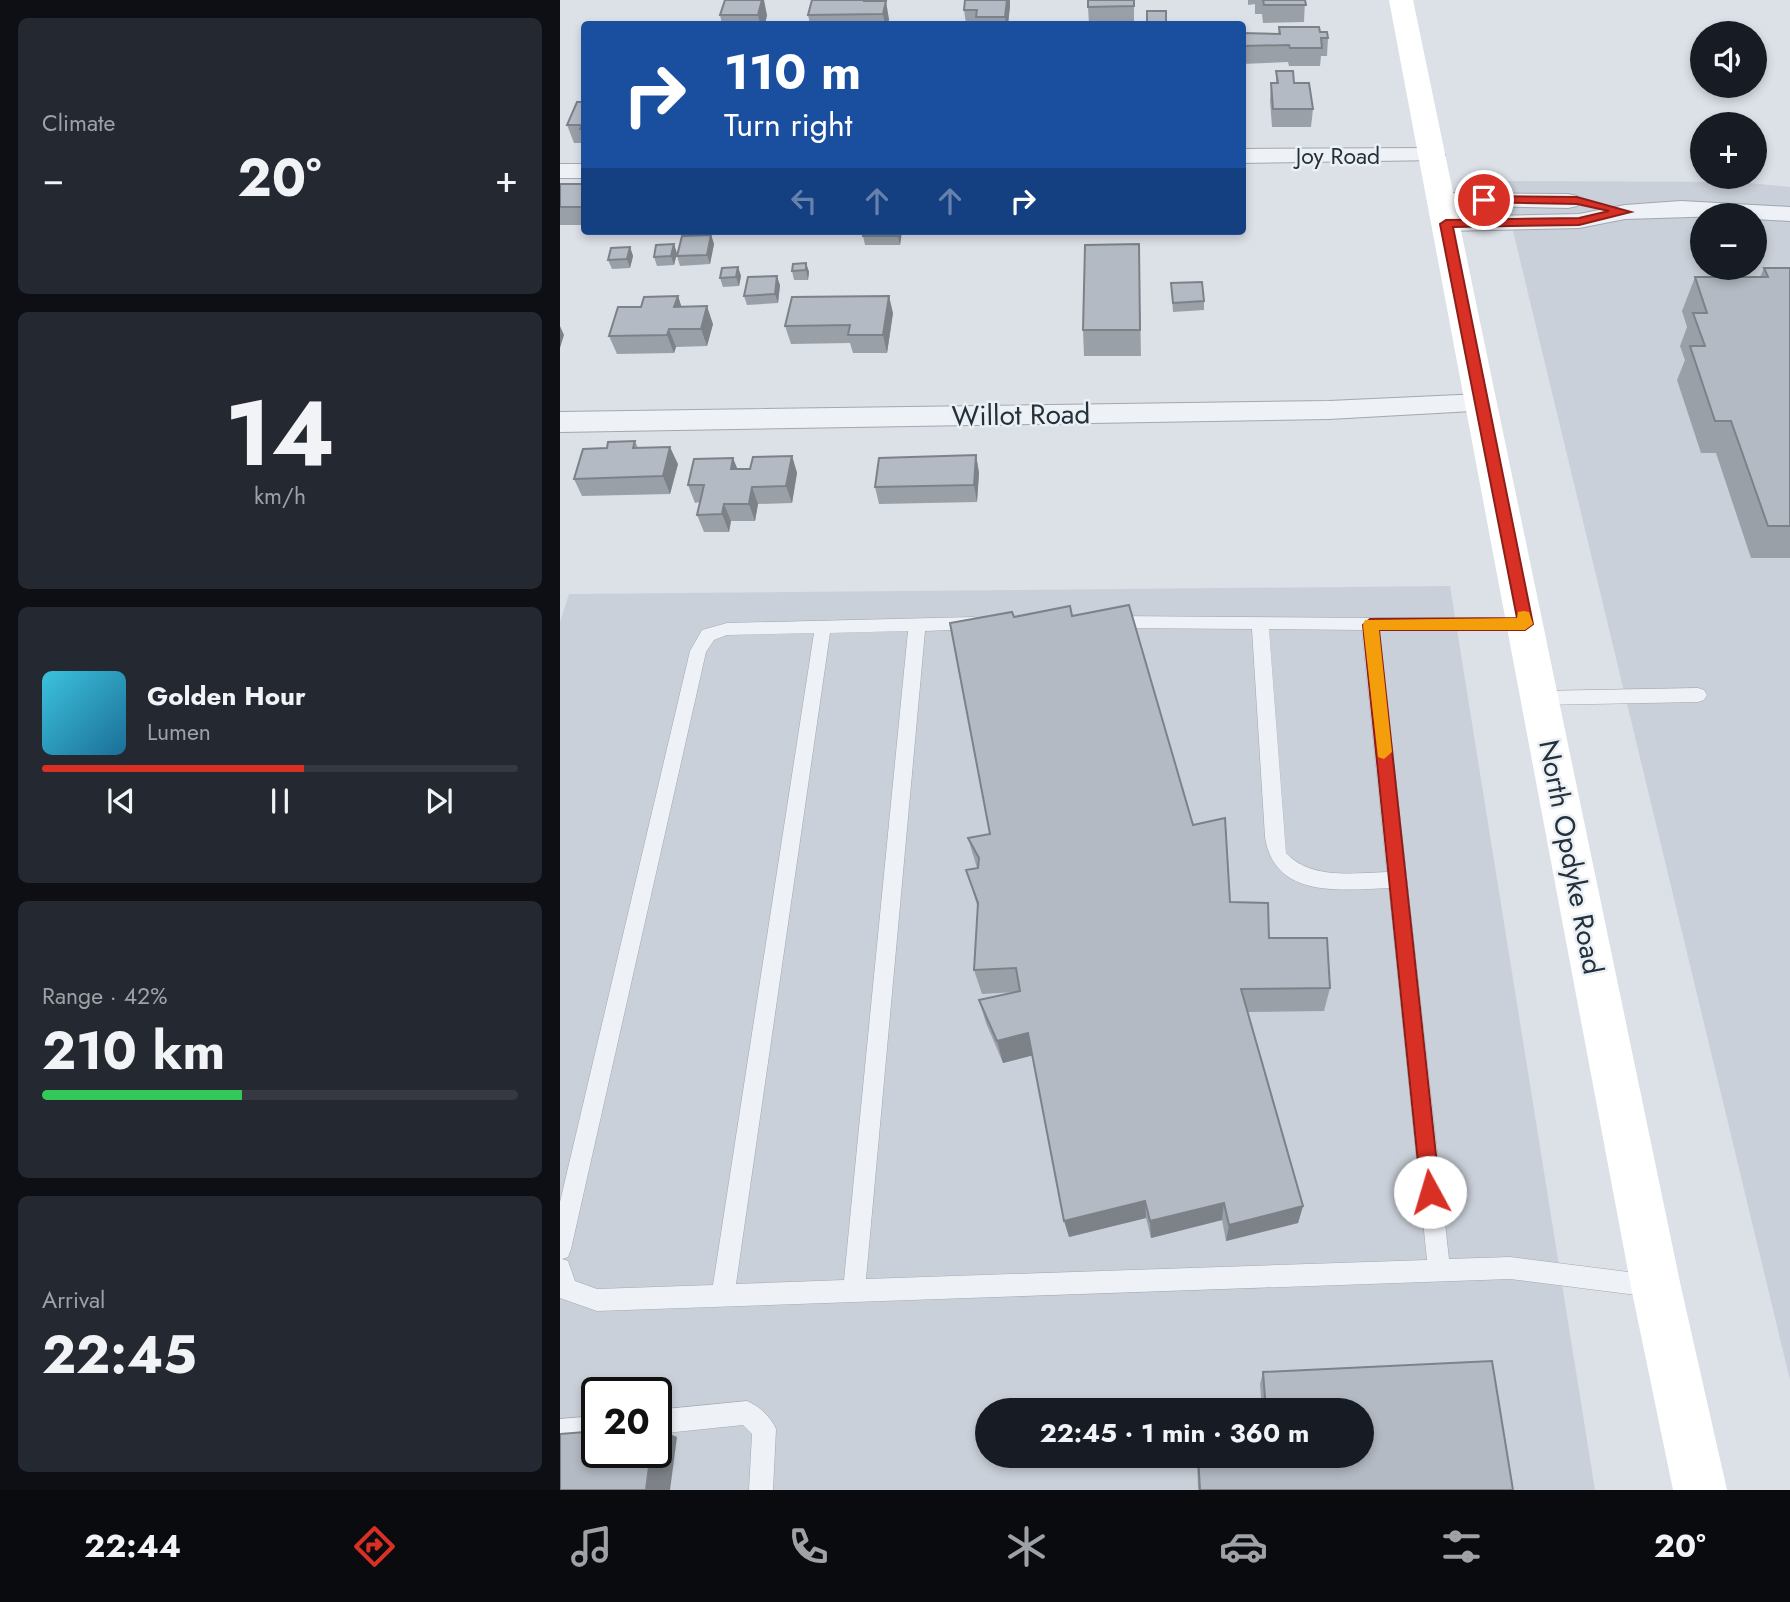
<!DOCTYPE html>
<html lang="en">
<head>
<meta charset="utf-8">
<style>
  :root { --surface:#171b24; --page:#242831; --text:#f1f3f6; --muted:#9ea1a6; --line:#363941; --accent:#d93025 }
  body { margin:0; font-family:Jost,sans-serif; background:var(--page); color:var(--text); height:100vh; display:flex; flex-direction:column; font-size:26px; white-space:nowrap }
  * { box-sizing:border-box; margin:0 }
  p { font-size:23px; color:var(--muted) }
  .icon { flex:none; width:38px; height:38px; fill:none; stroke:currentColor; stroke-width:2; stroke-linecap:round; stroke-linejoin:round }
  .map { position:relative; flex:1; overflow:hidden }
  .drawer { display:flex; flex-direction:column; gap:18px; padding:18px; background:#0d0f14; width:560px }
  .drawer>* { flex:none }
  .top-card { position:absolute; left:21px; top:21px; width:665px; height:214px; border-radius:7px; box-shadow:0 4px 10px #0003; background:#1a4fa0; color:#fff; overflow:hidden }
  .fabs { position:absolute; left:1130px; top:21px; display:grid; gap:14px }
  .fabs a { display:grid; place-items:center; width:77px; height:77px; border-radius:50%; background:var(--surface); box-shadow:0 4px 10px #0003; font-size:35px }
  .speed { position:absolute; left:21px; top:1377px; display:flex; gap:14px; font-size:35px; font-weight:700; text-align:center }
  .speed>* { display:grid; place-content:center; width:91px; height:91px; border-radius:50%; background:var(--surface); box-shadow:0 4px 10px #0003; line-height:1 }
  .speed .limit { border:4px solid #111; border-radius:10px; background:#fff; color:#111 }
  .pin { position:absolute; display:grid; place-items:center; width:60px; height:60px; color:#fff; margin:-30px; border:4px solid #fff; border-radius:50%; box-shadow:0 2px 7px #0007 }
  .me { position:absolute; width:77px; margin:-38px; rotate:354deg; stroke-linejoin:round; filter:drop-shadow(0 0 5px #0008) }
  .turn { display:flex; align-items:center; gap:24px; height:147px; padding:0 28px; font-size:32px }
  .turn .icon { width:91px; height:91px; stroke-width:2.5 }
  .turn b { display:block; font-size:49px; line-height:60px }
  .lanes { display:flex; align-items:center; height:66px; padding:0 28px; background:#0003; justify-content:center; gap:35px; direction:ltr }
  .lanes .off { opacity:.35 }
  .big { font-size:52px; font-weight:700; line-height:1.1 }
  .drawer .widget { flex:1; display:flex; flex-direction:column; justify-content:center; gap:10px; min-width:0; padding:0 24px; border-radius:10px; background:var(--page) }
  .drawer .dial { align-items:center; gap:0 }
  .dial b { font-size:91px; line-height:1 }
  .song { display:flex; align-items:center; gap:21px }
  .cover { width:84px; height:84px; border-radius:10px; background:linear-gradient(135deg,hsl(190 70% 55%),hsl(200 70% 35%)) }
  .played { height:7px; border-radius:4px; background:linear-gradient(90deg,var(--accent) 55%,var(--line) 55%) }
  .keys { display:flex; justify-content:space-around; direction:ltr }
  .heat { display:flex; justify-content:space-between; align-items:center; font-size:38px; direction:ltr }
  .charge { height:10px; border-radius:5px; background:linear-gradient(90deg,#34c759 42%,var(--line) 0) }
  .trip { position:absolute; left:415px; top:1398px; width:399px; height:70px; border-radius:35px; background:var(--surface); box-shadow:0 4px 10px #0003; font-weight:700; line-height:70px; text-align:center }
  .tabs { display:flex; height:112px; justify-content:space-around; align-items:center; background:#090b0e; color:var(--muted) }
  .tabs .icon { width:49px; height:49px }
  .tabs .selected { color:var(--accent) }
  .tabs b { font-size:32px; color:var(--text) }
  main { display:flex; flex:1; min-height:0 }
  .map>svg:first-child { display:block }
  .built { fill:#cad0d9; fill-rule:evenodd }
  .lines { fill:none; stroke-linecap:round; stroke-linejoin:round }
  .lane-casing { stroke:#a1a8b1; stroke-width:1 }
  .street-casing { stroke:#a1a8b1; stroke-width:2 }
  .lane { fill:#eef1f5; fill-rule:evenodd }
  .street { fill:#eef1f5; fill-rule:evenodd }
  .secondary { fill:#fff; fill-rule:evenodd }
  .wall { fill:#9aa0a8 }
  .shaded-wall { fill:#7d8288 }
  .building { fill:#b3bac3; stroke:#7d8288; stroke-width:2 }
  .route { fill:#d93025; stroke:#8d1f18; stroke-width:2 }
  .slow { fill:#f59e0b }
  .labels { text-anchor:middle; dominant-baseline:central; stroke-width:5; stroke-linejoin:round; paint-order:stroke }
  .far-street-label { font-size:23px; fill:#25303d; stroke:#ebf0f4 }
  .street-label { font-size:28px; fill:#25303d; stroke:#ebf0f4 }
</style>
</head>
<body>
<main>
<section class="drawer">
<div class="widget"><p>Climate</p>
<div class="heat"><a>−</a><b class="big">20°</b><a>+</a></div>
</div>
<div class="widget dial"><b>14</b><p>km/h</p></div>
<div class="widget">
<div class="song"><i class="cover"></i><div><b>Golden Hour</b><p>Lumen</p></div></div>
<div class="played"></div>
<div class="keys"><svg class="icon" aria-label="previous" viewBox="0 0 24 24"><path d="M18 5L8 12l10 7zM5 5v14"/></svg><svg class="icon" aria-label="pause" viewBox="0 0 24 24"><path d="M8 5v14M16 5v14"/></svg><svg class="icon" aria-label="next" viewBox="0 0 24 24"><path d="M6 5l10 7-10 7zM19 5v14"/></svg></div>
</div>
<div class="widget"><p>Range · 42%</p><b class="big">210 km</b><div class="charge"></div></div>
<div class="widget"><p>Arrival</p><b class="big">22:45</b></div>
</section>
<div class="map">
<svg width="1230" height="1490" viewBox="0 0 1230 1490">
  <rect width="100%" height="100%" fill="#dce1e7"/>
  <path class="built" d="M941,181L1178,182L1230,187V1380ZM1143,215H1195V268H1143Z
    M890,586L1035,1490H0V622L9,594ZM37,1393H96V1452H37ZM427,1410H802V1456H427Z"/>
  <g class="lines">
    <defs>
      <path id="lane" d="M550,616L971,619L973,624L965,630H819L889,1259L950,1257L1092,1275L1100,1278L1103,1286L1100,1294L1092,1297L950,1279L37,1311L0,1298V1202L130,651L142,630L167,623L414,617L422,623L414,629L365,631L306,1279L867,1260L829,888C781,890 714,899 705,837L692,629L550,628L542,622ZM709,629L802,630L827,872C794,873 751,880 726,853ZM348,631L284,1280L176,1284L270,633ZM254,633L153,1285L37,1289L15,1281L8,1261L2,1259L8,1257L11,1249L146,652L154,640L167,635Z
        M1138,688L1144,690L1147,695L1144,700L1138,702L980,705L974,703L971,698L974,693L980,691Z
        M187,1401C199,1406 211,1417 216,1429L213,1490H189L192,1434L183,1425L96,1434V1410Z
        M37,1416V1440L0,1443V1419Z"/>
      <path id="street" d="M873,148L881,150L885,155L881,160L682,163V149Z
        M0,164H24V178H0Z
        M882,193L1008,194L1017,196L1020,201L1017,206L1008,208L873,205L870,200L873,195Z
        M1121,201L1230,207V221L1195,219V215L1065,219L1019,228L886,231L877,229L874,224L877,219L886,217L1019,214L1065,205Z
        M921,394L931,396L935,403L931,410L769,419L0,432V412L769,401Z"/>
    </defs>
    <use href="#lane" class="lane-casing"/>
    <use href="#street" class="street-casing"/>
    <use href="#lane" class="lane"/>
    <use href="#street" class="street"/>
    <path class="secondary" d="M829,0H853L1121,1287L1167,1490H1113L1071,1287Z"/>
  </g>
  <path class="wall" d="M165,0L207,15L205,24H162L160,15Z
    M252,0H305V1L329,19L328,24H250L248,15Z
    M405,0H450V6L448,24H406L404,10Z
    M574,0V24H529L528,7Z
    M688,0H745L744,22L703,23L702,14H695V4L688,5Z
    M719,27L760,32L768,38L767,56H761L760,66H729L728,62L682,64V33L718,34Z
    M716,71L734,83L753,109L751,127H712L710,101L711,83H716Z
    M24,102V143H14L7,125Z
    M0,184H24V225H0Z
    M304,231H342L340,245H305L303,236Z
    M151,235L154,244L150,264L120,266L117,256Z
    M579,244L581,356H524L523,330Z
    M70,247L73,256L70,268L52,269L48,260Z
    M117,253L114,265L97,266L94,257Z
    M246,263L249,272L248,280H234L232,271Z
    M178,267L181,276L179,286L163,287L160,278Z
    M1204,268H1230V558H1191L1156,453H1141L1117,380L1125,360L1120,346L1127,327L1122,311L1135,277H1200Z
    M611,283L644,301V310L613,312Z
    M220,285L218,303L187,305L184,296Z
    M118,296L121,307L153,324L147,346L116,347L114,353L57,354L49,336L81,307Z
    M333,313L327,353H293L290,343L231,344L225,326Z
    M75,441L78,448L118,464L110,494L22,496L14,479L47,448Z
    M416,455L419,473L417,502L319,504L315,487Z
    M232,456L237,473L232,503L198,504L195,521H171L169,532H144L137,515L140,502L135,503L128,485L177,469H190Z
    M512,616L633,825L670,902L709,938L770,988L764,1011L687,1012L743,1206L738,1223L666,1241L662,1220L591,1238L586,1218L509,1237L473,1055L443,1063L426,1023L419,1000L456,992L422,994L414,970L418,908L406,870L417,868L408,838L430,834L454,617Z
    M932,1361L953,1490H638L637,1456H802V1410H702L700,1384L703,1372Z"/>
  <path class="shaded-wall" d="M202,0H204L207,15L205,24H200L198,15Z
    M447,0H450V6L448,24H446L445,17Z
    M326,1L329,19L328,24H325L323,14Z
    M338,231H342L340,245L338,236Z
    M151,235L154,244L150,264L147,255Z
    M114,244L117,253L114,265L111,256Z
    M70,247L73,256L70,268L67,259Z
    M246,263L249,272L248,280L246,270Z
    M178,267L181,276L179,286L176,277Z
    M217,276L220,285L218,303L215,294Z
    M118,296L124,314L114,307Z
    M329,296L333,313L327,353L323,335Z
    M147,306L153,324L147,346L141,329Z
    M0,326L4,335L0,348Z
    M109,329L116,347L114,353L107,335Z
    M110,447L118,464L110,494L103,476Z
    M416,455L419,473L417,502L414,485Z
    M232,456L237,473L232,503L226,486Z
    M173,458L180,475L171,469Z
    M192,487L198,504L195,521L189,504Z
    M164,504L171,521L169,532L162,514Z
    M468,1033L474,1055L443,1063L437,1041Z
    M585,1201L586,1218L509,1237L504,1221Z
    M664,1203L662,1220L591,1238L590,1221Z
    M743,1206L738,1223L666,1241L669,1225Z
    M96,1428L117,1437L110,1490H86L91,1452H96Z"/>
  <path class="building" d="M165,0H202L198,15H160Z
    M252,0H304V1H326L323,14L248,15Z
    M405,0H447L445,17H416L417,10H404Z
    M528,0H574V6L528,7Z
    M703,0H745L746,5H704Z
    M587,11H606V24H587Z
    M132,22H156L155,24H131Z
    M719,27H759L760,32H767L768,38H761L762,48H730L729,45L682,46V33L720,34Z
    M716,71H733L734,83H749L753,109H713L711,83H718Z
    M17,102H24V129H20L22,125H7Z
    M0,184H24V207H0Z
    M304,231H338V236H303Z
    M151,235L147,255L117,256L122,236Z
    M114,244L111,256L94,257L96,245Z
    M579,244L580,330H523L525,245Z
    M70,247L67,259L48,260L51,248Z
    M246,263V270L232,271L233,264Z
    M178,267L176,277L160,278L162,268Z
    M1204,268H1230V526H1208L1171,421H1155L1130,346H1145L1133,313H1147L1135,277H1208Z
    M217,276L215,294L184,296L188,277Z
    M642,282L644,301L613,303L611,283Z
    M118,296L114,307L147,306L141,329H109L107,335L49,336L58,307H81L84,297Z
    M329,296L323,335H288L290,325L225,326L232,297Z
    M75,441L73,448L110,447L103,476L14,479L23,449L47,448L48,442Z
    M416,455L414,485L315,487L319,458Z
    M232,456L226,486L192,487L189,504H164L162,514L137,515L144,485H128L134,459L173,458L171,469H190L193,457Z
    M569,605L633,825L665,818L670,902L708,903L709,938H767L770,988L681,989L743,1206L669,1225L664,1203L590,1221L585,1201L504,1221L468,1033L437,1041L419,1000L460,991L456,968L414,970L418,903L406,870L418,868L419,858L408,838L430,834L390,623L452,612L454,617L510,606L512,616Z
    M932,1361L953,1490H640L638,1456H802V1410H706L703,1372Z
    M37,1431V1452H91L86,1490H0V1434Z"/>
  <path class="route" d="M924,196L1017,197L1071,212L1019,225L893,227L973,624L965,630H819L880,1192L877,1199L870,1202L864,1199L861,1192L803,625L810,619L957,618L880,224L886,220L1019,218L1049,211L1017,204L920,202V197Z"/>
  <path class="slow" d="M964,611L969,612L973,624L965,630H819L832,752L824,759L818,757L803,625L805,620L957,618L958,612Z"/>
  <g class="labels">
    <g class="far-street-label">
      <text x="778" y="156">Joy Road</text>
    </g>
    <g class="street-label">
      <text transform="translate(461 415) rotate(-1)">Willot Road</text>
      <text transform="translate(1011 857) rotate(79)">North Opdyke Road</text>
    </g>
  </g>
</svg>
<div class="fabs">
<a><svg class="icon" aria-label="sound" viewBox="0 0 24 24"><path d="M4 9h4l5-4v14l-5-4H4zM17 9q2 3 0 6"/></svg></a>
<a>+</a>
<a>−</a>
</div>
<div class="speed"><div class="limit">20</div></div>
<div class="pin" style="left:924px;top:200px;background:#d93025"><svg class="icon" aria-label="arrive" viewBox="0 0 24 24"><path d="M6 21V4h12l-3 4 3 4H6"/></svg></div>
<svg class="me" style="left:870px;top:1192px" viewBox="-20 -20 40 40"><circle r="19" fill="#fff"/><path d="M0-13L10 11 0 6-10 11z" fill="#d93025"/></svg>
<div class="trip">22:45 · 1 min · 360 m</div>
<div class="top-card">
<div class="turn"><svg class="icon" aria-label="right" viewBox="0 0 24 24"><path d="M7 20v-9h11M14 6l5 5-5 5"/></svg><div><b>110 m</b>Turn right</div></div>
<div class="lanes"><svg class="icon off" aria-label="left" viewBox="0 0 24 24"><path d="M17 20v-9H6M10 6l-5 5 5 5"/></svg><svg class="icon off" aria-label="ahead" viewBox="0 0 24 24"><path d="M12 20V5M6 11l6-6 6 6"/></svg><svg class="icon off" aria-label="ahead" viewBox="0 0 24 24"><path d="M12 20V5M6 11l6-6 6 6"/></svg><svg class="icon" aria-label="right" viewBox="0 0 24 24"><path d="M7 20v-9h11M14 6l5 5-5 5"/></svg></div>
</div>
</div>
</main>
<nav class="tabs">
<b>22:44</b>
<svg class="icon selected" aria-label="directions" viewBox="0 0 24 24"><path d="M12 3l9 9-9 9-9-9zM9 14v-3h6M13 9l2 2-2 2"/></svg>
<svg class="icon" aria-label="music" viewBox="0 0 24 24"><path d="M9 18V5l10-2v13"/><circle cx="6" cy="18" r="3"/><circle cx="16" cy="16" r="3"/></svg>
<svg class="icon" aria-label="phone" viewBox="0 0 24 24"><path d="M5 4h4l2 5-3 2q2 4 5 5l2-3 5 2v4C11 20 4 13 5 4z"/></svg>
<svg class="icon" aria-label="climate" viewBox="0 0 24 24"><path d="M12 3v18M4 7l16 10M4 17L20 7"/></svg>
<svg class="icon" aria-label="car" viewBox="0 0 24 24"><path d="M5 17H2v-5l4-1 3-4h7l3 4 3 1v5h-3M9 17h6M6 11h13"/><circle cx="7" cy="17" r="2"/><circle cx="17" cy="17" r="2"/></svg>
<svg class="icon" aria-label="filters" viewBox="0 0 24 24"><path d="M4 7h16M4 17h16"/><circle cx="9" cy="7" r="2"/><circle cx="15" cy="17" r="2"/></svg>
<b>20°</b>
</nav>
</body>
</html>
